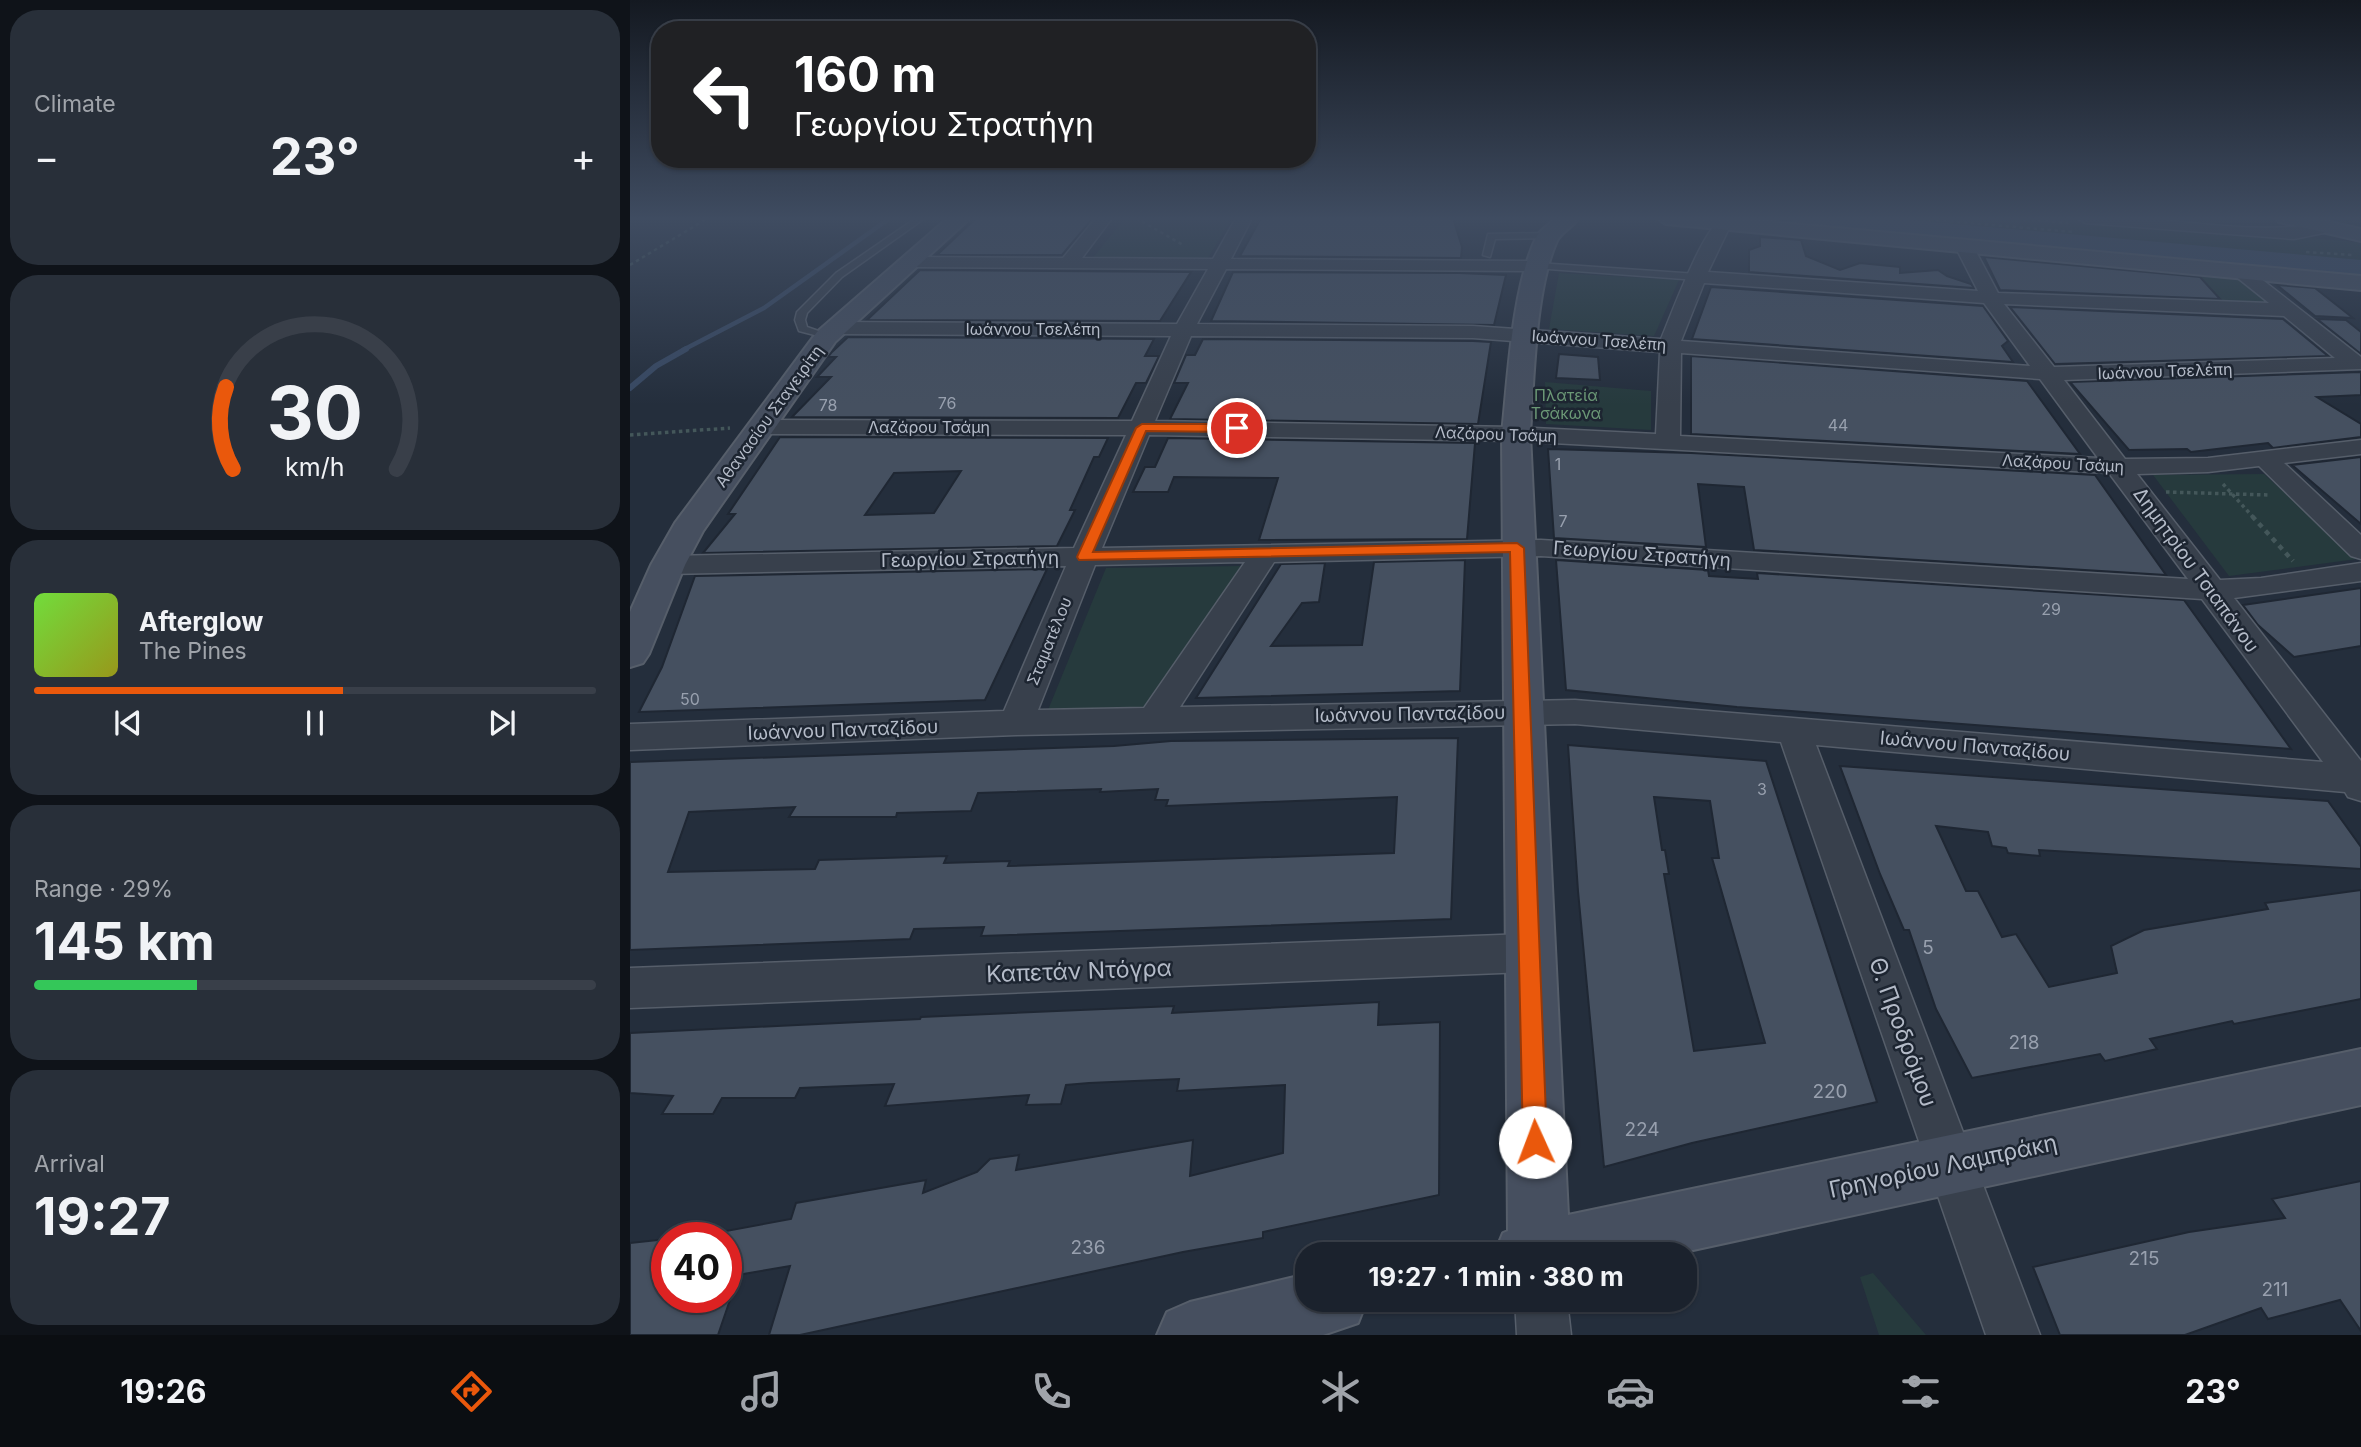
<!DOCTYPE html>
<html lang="en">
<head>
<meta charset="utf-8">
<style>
  :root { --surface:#1b222d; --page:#282f39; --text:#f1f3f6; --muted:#a0a4aa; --line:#393f49; --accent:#ea580c }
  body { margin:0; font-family:Inter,sans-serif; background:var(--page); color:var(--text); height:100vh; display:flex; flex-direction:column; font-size:26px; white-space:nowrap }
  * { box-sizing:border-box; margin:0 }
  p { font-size:23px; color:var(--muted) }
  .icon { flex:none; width:38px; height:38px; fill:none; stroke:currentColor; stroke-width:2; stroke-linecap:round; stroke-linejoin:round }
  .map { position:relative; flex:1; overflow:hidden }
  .drawer { display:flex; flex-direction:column; gap:10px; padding:10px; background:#0f1319; width:630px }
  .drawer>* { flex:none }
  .top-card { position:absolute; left:21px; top:21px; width:665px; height:147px; border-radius:28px; box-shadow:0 2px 5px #0004,0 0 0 2px var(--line); background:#202124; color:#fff; overflow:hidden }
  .speed { position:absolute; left:21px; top:1222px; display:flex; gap:14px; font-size:35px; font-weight:700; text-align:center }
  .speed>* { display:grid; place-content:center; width:91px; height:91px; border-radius:50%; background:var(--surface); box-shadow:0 2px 5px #0004,0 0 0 2px var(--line); line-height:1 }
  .speed .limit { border:10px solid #d22; background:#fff; color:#111 }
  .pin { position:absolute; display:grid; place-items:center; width:60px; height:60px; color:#fff; margin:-30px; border:4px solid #fff; border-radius:50%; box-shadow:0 2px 7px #0007 }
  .me { position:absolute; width:77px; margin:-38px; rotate:358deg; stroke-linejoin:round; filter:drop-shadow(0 0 5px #0008) }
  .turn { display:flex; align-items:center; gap:24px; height:147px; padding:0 28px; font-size:32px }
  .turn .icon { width:91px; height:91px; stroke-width:2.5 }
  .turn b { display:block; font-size:49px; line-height:60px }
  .big { font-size:52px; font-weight:700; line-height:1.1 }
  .drawer .card { flex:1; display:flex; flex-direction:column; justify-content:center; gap:10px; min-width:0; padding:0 24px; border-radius:28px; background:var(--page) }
  .drawer .dial { align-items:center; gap:0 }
  .dial svg { height:182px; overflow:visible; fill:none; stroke:var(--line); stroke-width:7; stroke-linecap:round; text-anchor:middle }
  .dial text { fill:var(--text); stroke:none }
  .song { display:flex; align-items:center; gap:21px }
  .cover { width:84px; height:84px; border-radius:10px; background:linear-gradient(135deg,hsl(100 70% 55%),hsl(60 70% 35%)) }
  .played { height:7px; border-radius:4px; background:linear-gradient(90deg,var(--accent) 55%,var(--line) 55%) }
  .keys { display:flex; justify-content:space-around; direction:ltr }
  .heat { display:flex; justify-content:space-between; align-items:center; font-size:38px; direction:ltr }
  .charge { height:10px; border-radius:5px; background:linear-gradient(90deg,#34c759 29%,var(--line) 0) }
  .trip { position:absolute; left:665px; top:1242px; width:402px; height:70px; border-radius:28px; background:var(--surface); box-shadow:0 2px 5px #0004,0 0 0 2px var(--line); font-weight:700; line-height:70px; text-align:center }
  .tab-bar { display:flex; height:112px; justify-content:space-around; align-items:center; background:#0b0e12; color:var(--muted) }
  .tab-bar .icon { width:49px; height:49px }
  .tab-bar .current { color:var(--accent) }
  .tab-bar b { font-size:32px; color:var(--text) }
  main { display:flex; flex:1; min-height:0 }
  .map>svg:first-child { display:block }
  .green { fill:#263a3d }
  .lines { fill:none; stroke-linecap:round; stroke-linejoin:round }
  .stream-far1 { stroke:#384963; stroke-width:4.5 }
  .stream { stroke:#384963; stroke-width:6 }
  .river { fill:#384963; fill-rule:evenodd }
  .building { fill:#455060; stroke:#1f2733; stroke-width:2; fill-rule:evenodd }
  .lane-casing { stroke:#565e6a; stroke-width:3 }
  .street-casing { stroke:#565e6a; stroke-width:3 }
  .secondary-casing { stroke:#565e6a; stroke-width:4 }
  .path-far2 { stroke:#44575a; stroke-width:2.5; stroke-dasharray:3.5 3.5; stroke-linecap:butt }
  .path-far1 { stroke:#44575a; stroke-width:3.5; stroke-dasharray:3.5 3.5; stroke-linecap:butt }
  .path { stroke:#44575a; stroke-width:4.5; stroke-dasharray:5 5; stroke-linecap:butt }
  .lane { fill:#38404c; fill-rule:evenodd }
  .street { fill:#38404c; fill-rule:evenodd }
  .secondary { fill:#464f5f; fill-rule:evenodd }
  .route { fill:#ea580c; stroke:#983908; stroke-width:2 }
  .labels { text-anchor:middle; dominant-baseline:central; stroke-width:5; stroke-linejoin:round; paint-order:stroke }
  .far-street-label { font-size:16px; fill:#b4bbc8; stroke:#1d2531 }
  .far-park-label { font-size:16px; fill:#6b9876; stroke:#1d2531 }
  .number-label { font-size:16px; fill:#98a0ae }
  .street-label { font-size:19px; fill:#b4bbc8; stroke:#1d2531 }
  .near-number-label { font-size:19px; fill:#98a0ae }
  .near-street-label { font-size:23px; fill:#b4bbc8; stroke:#1d2531 }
</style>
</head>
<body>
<main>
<section class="drawer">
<div class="card"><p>Climate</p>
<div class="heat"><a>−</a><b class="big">23°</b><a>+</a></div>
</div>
<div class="card dial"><svg viewBox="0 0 100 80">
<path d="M14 69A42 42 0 1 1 86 69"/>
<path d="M14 69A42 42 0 0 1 11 33" stroke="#ea580c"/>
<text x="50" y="56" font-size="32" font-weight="700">30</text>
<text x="50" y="72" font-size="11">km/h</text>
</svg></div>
<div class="card">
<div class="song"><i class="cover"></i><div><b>Afterglow</b><p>The Pines</p></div></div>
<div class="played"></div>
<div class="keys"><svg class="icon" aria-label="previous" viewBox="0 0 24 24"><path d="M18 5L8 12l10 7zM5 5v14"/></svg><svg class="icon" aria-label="pause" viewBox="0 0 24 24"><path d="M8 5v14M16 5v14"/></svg><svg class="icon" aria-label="next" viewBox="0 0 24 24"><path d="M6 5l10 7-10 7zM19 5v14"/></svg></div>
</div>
<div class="card"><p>Range · 29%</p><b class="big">145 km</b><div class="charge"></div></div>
<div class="card"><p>Arrival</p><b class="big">19:27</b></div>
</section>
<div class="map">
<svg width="1731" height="1335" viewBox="0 0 1731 1335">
  <rect width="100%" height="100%" fill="#242e3c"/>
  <path class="green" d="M495,218H602L578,258L462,259Z
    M1087,218H1432L1716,241L1731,243V279Z
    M1555,271L1612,277L1651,306L1581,302Z
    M929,273L1049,280L1024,336L919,329Z
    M915,382L1021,391V430L916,424Z
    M1634,474L1727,559L1599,576L1523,475Z
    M612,566L515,707L418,710L476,568Z
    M1243,1273L1296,1335H1249L1230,1277Z"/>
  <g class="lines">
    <path class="stream-far1" d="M53,350L134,308L260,218"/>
    <path class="stream" d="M0,388L26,366L56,349"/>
    <path class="river" d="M1161,218H1257L1731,260V276L1174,226L1165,223Z"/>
  </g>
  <path class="building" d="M346,218H463L432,255H307Z
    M631,218H823L832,247L831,258L610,256Z
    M1130,237L1171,240L1176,256L1210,270L1230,263L1270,267V273L1308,270L1317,276L1341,284L1344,288L1119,272V250L1130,246Z
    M1354,257L1570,277L1590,299L1370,290Z
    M290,270L561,272L530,321L237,320Z
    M603,272L829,273L876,275L864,325L581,321Z
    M1647,285L1685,288L1723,318L1685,316Z
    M1081,287L1353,306L1378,341L1372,346L1383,362L1062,339Z
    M1380,307L1653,319L1698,356L1425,364Z
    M1687,319L1716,320L1731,332V354Z
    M218,337L524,339L515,356H529L516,383H506L488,418L162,417L201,377H187L206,357H198L202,352Z
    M573,339L843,341L861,342L848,424L540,419L558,383H544L556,355H565Z
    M929,354L968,357L970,380L926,378Z
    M1061,356L1397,381L1450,454L1061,434Z
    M1731,372V395L1687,397L1731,424V437L1643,448L1638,443L1561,452L1557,449L1499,450L1440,382Z
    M150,437L478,438L469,457H464L440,510H445L427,546L73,553L105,514H98ZM331,471L304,513L235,515L264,473Z
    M538,438L845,443L837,539L629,540L648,478L544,477L538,492H503L515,467H525Z
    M918,449L1061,453L1465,475L1536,575L1124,550L1114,487L1068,484L1076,547L924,538Z
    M1731,457V524L1662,465Z
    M835,560L830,691L566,698L651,564L695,563L689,602L672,603L641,646L732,645L744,562Z
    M926,560L1078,570L1079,576L1128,579L1127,573L1554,600L1661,749L1107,707L936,690Z
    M417,569L355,700L9,712L32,667L65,576Z
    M1731,588V646L1664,657L1628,625L1613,605Z
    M828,738L821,919L351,936L354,927L284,929L280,939L0,950V762L484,746L541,741ZM471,789L470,792L528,789L525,800H538L536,806L767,797L764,853L378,866L380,861L314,863L317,856L189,860L185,869L38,872L59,812L165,807L159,817H266L267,813L341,811L348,793Z
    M938,745L1136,761L1247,1102L1062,1143L974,1167L948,891ZM1024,797L1080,801L1089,858H1082L1135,1043L1064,1051L1034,874H1039L1035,850H1032Z
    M1210,766L1698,801L1731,847V869L1409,850L1410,856L1378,853L1376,848L1362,846L1358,832L1306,826L1336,891H1348L1372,937L1386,934L1419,987L1487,973L1481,946L1514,930L1638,909L1635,903L1731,890V999L1604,1024L1602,1021L1520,1039L1527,1049L1475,1061L1470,1054L1342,1078L1306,1009L1279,930H1274L1250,874Z
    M749,1002L748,1025L810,1022L809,1195L633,1232V1238L553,1252L170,1335H139L160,1266L96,1277V1231L161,1219L166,1203L296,1180L293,1193L347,1172L360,1159L389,1155L386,1170L563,1140L560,1176L653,1153L655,1085L547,1091L549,1079L459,1083L436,1085L431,1104L396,1105L399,1095L255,1106L264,1084L170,1088L165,1098H92L83,1114H32L43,1096L0,1093V1033L290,1019L291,1017L544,1006L542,1013Z
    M1731,1181V1331L1710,1300L1638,1319L1631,1308L1555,1335H1430L1403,1267L1559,1232L1655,1218L1642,1199Z
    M37,1239V1297H101L88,1335H0V1243Z"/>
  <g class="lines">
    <defs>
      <path id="lane" d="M286,218H295L212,277L177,313L175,320L177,327L200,335V339L169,331L165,320L167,312L206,273Z
        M918,233L921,234V238L865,239L860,257L853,255L858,234Z
        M908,263L1067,274L1072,277L1067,280L905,268L903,266Z"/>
      <path id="street" d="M466,218H482L452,258L583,259L606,218H622L601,259L908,261L917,266L908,271L596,269L567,324L843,326L1031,339C1040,318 1074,224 1093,219L1101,224L1078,272L1348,291L1325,246L1334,241L1343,246L1368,293L1639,303L1604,275L1601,271L1604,267H1616L1731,357V369L1434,380L1495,459L1578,458L1731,440V454L1654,463L1731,535V559L1721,556L1629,466L1578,472L1507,474L1590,580L1631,578L1731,563V581L1604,598L1731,761V801L1718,797L1715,792L1186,745L1410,1335H1356L1151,742L945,724L386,735L0,750V724L374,711L436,566L38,574L28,571L24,565L28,559L38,556L444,548L496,435L130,434L122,432L118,427L122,422L130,420L502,421L541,336L206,334L196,328L206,322L547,324L578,269L281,267L272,262L281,257L433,258ZM1074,283L1354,303L1400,366L1051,341ZM1374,304L1654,316L1705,358L1424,367ZM561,336L843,338L1030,352L1026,434L886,427L525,421ZM1051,353L1410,379L1468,458L1050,436ZM519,435L886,441L1479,473L1558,579L911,540L472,548ZM911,556L1572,599L1693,762L945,700L550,707L644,562ZM615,562L514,708L408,710L465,565Z
        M1447,218C1529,212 1616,239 1697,222L1705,227L1703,231L1664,239L1455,223Z
        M898,934L913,940L919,953L913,966L898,972L0,1008V968Z
        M885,1300H937L941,1335H887Z"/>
      <path id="secondary" d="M318,218H340L205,342L73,531L55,565L19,654L13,663L0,667V612L21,565L45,523L187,332Z
        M927,218H949C943,227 931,232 927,241C905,289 904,380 900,434L938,1215L1731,1049V1105L1040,1255H864L873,1233L878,1231L872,434C878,378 882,286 907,236C911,229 921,223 927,218Z
        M1026,218H1097L1731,276V290L1036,224Z
        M1646,218H1681L1731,229V241L1649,222Z
        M677,1274V1300H737L728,1323L693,1335H527L537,1312L560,1302Z"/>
    </defs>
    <use href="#lane" class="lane-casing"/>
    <use href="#street" class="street-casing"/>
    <use href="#secondary" class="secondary-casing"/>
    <path class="path-far2" d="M506,218L553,245
      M1278,218L1444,232
      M1380,218L1438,223
      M1676,252L1723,255
      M0,265L78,218"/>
    <path class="path-far1" d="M0,435L100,428
      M1593,484L1623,517
      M1536,492L1639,495"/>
    <path class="path" d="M1622,516L1663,561"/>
    <use href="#lane" class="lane"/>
    <use href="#street" class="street"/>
    <use href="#secondary" class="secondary"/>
  </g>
  <linearGradient id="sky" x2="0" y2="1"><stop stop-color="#141921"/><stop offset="0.54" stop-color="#3f4c61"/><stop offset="1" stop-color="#3f4c61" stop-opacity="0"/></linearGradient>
  <rect width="1731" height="405" fill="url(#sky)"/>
  <path class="route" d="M512,424H607L613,428L607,432L516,431L463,552L887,543L894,548L917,1142L913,1150L905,1153L896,1150L893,1142L880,552L449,560L447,557L506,428Z"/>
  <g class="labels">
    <g class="far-street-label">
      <text x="403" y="329">Ιωάννου Τσελέπη</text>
      <text transform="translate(969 340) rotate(4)">Ιωάννου Τσελέπη</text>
      <text transform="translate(1535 371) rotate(-2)">Ιωάννου Τσελέπη</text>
      <text transform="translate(139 416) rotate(-54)">Αθανασίου Σταγειρίτη</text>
      <text x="299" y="427">Λαζάρου Τσάμη</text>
      <text transform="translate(866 434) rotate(2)">Λαζάρου Τσάμη</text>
      <text transform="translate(1433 463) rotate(3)">Λαζάρου Τσάμη</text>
      <text transform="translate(419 641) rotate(-68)">Σταματέλου</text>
    </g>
    <g class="far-park-label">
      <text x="936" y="395">Πλατεία<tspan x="936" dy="18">Τσάκωνα</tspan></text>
    </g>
    <g class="number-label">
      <text x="317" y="403">76</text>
      <text x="198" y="405">78</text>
      <text x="1208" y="425">44</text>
      <text x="928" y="464">1</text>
      <text x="933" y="521">7</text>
      <text x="1421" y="609">29</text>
      <text x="60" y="699">50</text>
      <text x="1132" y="789">3</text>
    </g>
    <g class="street-label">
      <text transform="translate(1012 554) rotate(4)">Γεωργίου Στρατήγη</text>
      <text transform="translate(340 559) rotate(-1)">Γεωργίου Στρατήγη</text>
      <text transform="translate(1566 570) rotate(54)">Δημητρίου Τσιαπάνου</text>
      <text transform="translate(780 714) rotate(-1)">Ιωάννου Πανταζίδου</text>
      <text transform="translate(213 730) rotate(-2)">Ιωάννου Πανταζίδου</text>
      <text transform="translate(1345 746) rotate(5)">Ιωάννου Πανταζίδου</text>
    </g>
    <g class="near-number-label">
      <text x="1298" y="947">5</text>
      <text x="1394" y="1042">218</text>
      <text x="1200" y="1091">220</text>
      <text x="1012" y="1129">224</text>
      <text x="458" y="1247">236</text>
      <text x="1514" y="1258">215</text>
      <text x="1645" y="1289">211</text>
    </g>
    <g class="near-street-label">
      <text transform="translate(449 971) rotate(-2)">Καπετάν Ντόγρα</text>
      <text transform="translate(1273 1032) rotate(70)">Θ. Προδρόμου</text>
      <text transform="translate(1313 1166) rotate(-12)">Γρηγορίου Λαμπράκη</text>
    </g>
  </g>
</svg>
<div class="speed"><div class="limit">40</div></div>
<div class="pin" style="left:607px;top:428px;background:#d93025"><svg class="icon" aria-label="arrive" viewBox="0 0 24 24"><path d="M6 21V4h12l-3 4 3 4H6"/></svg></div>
<svg class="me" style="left:905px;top:1142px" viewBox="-20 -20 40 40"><circle r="19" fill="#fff"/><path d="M0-13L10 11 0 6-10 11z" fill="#ea580c"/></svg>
<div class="trip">19:27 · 1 min · 380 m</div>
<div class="top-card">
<div class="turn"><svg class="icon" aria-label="left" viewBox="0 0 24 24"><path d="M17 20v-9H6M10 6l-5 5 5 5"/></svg><div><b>160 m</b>Γεωργίου Στρατήγη</div></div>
</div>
</div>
</main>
<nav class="tab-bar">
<b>19:26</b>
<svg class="icon current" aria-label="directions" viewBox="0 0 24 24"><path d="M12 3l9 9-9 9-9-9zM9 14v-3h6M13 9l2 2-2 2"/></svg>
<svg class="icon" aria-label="music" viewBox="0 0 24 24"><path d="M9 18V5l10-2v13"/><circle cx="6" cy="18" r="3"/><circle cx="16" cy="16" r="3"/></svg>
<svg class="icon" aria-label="phone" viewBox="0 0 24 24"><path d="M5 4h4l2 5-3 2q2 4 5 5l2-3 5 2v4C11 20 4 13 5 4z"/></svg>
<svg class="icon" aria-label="climate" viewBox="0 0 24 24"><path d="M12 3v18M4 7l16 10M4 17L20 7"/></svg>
<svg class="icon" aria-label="car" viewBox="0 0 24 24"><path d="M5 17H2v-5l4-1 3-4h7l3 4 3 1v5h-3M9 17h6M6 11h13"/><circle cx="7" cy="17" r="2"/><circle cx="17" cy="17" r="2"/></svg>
<svg class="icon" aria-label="filters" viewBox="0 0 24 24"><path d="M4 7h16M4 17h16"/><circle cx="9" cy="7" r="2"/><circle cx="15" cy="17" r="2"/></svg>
<b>23°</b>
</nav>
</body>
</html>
